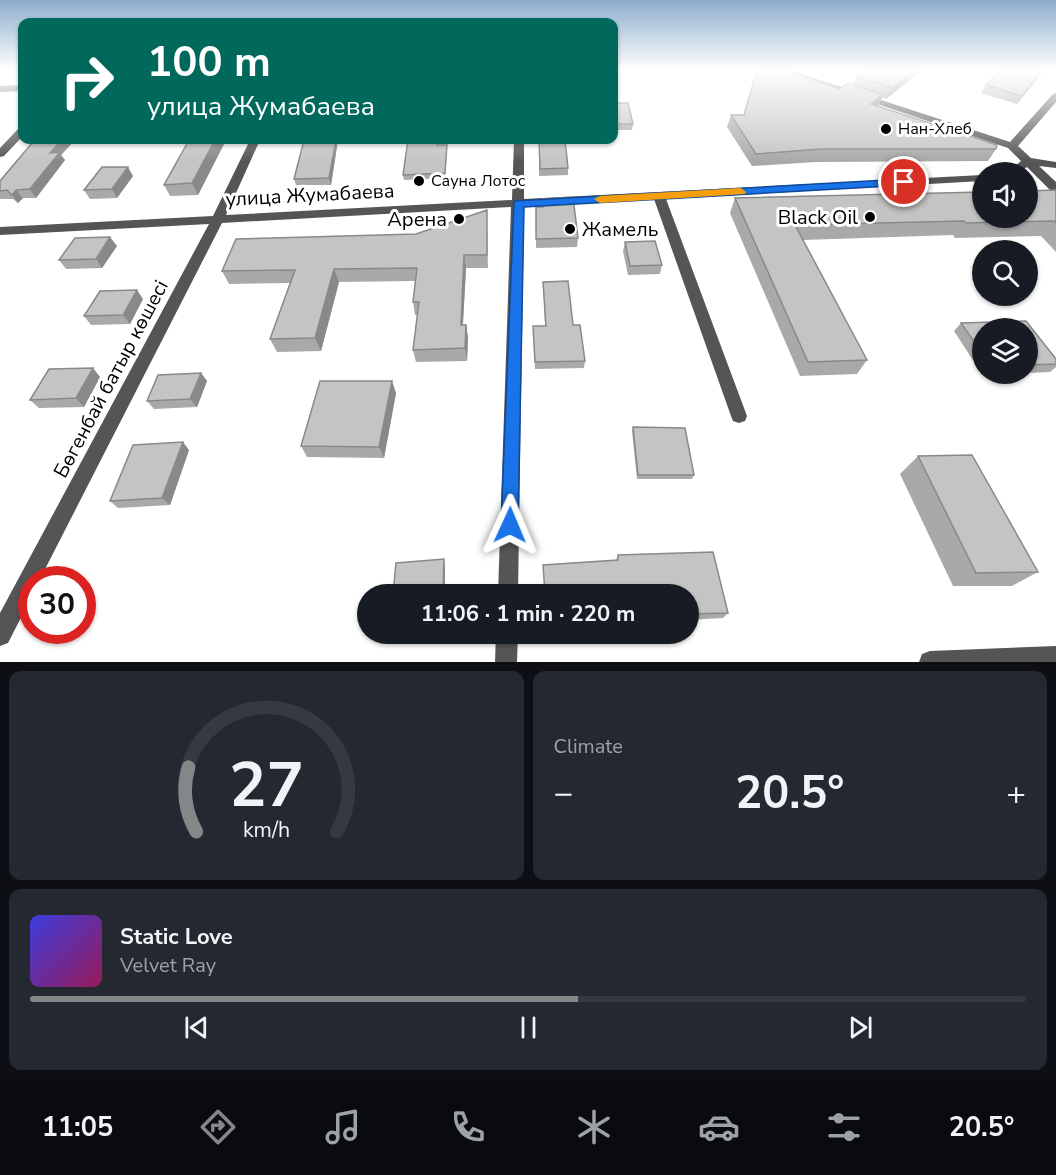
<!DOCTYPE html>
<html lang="en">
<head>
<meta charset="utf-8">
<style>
  :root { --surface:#171b24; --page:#242831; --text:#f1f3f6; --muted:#9ea1a6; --line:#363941; --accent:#858687 }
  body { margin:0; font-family:"Nunito Sans",sans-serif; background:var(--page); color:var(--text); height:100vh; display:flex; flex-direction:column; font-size:22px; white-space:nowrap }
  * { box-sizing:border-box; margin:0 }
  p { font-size:20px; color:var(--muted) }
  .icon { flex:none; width:33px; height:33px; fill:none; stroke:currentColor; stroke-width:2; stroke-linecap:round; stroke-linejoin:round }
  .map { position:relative; height:662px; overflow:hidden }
  .panel { display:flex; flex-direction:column; gap:9px; padding:9px; background:#0d0f14; flex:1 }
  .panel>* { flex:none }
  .banner { position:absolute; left:18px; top:18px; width:600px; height:126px; border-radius:12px; box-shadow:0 2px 4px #0004; background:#00695c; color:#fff; overflow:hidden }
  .fabs { position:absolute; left:972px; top:162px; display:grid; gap:12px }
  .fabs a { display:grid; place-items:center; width:66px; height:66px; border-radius:50%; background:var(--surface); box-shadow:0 2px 4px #0004; font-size:30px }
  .speed { position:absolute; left:18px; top:566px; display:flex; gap:12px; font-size:30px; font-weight:700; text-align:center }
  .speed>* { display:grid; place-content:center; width:78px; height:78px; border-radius:50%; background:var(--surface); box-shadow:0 2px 4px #0004; line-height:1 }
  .speed .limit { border:9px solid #d22; background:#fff; color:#111 }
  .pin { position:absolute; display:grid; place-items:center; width:51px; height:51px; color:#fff; margin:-26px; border:3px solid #fff; border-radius:50%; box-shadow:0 2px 6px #0007 }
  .me { position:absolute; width:66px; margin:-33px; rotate:1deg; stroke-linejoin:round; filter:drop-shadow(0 0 4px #0008) }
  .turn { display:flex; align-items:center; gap:21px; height:126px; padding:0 30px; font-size:27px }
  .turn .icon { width:78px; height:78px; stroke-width:2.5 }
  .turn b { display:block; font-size:42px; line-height:51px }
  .big { font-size:45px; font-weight:700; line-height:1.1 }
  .panel .widget { flex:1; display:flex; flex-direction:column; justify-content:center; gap:9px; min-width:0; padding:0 21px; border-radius:12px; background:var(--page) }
  .panel .dial { align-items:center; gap:0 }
  .dial svg { height:156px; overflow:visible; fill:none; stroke:var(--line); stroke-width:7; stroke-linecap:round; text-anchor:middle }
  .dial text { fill:var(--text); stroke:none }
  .song { display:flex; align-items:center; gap:18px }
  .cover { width:72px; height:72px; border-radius:9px; background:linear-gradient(135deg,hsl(240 70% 55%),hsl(330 70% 35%)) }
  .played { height:6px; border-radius:3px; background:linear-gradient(90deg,var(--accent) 55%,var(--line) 55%) }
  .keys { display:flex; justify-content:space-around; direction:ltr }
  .heat { display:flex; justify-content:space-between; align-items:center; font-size:33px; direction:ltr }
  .panel .tiles { flex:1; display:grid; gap:9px; grid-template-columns:1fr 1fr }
  .widget:last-child { grid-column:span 2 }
  .trip { position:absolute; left:357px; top:584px; width:342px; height:60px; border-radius:30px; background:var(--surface); box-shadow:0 2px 4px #0004; font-weight:700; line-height:60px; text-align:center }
  .menu { display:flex; height:96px; justify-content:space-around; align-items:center; background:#090b0e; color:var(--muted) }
  .menu .icon { width:42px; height:42px }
  .menu .on { color:var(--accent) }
  .menu b { font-size:27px; color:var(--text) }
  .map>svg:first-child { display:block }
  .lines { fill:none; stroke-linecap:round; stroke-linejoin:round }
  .minor { fill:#555; fill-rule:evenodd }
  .wall { fill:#a9a9a9 }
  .shaded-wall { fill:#898989 }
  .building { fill:#c4c4c4; stroke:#898989; stroke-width:1.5 }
  .route { fill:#1a73e8; stroke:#114b97; stroke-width:1.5 }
  .slow { fill:#f59e0b }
  .poi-dot { fill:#000; stroke:#fff; stroke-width:2 }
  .labels { text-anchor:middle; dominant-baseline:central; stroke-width:6; stroke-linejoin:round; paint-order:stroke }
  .far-poi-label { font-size:16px; fill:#000; stroke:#fff; text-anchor:start }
  .street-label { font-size:20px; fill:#000; stroke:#fff }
  .poi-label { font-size:20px; fill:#000; stroke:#fff; text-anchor:end }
</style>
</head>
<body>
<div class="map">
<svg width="1056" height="662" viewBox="0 0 1056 662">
  <rect width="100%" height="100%" fill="#fff"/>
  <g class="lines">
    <path class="minor" d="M776,70H789L1010,142L1053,94L1056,93V102L1018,146L1031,158L1056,162V168L1039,166L1056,182V193L1052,192L1027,167L1019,172H1008L1021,161L1008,148Z
      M22,85V91L0,92V86Z
      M22,128V137L4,156L0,157V148L18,129Z
      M250,140H260L226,215L512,200L514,140H524V199L982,175V181L666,199L747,416L745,421L739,423L733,421L731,416L654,199L524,207L518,594H498L511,207L222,223L40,579H32V596L8,643L0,646V613L209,224L0,235V227L213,216Z
      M496,633H518L517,662H495Z
      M1056,646V662H919L922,654L930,651Z"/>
  </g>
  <path class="wall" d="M866,70H922L886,99L882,98L878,106L996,149L988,161L816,162L752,166L727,127L731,115H744L853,85L857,76Z
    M1001,70H1044L1017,104L981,93L986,85Z
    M614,103L633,124L632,130H614Z
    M33,140H75L61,155L65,160L36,198H23L18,203L13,199H0V181L31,145L30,144Z
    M189,140H226L198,195L170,196L164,185Z
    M338,140L331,185H296L294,179Z
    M539,140L568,168V175L539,176Z
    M437,145L447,150L445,178L404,180L403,175Z
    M133,176L117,198L90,199L84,190Z
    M1056,190V252L1041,236L955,238L953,235L803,240L867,360L857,374L800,376L730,213L735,198Z
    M542,199L578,238L577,247L536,248V207H542Z
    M487,223L488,268H466L463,325H466L468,338L467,361L416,362L413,350L417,315H415L413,302L415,281L339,282L321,351L277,352L270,339L290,283L229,284L222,271L416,234Z
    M625,242L662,265L660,274L628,275L623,251Z
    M117,246L102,268L66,269L59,260Z
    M543,282L573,325L585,361L584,368L535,369L533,326H545Z
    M143,299L130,324L91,325L84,316Z
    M1026,321L1056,359V367L1050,372L1028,373V328H982V374H1004H982L954,331L961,323Z
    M201,373L207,381L197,407L154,409L147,401Z
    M100,377L84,407L39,408L30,400Z
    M396,393L384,458L307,457L301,446Z
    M633,427L694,475L692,479H637L632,431Z
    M189,450L170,505L118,508L110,501Z
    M918,456L1038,572L1012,586H953L900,474Z
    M618,555L728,613L723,618L688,620V594H545L543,565L616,560Z
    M392,633H432L394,636Z"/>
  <path class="shaded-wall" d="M914,70H922L886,99L892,88Z
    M1043,70H1044L1017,104L1022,96Z
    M883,95L878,107L871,104Z
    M62,140H75L61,155L65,160L36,198L30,189L50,153Z
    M215,140H226L198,195L192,183Z
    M336,140H338L331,185L329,178Z
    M128,167L133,176L117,198L112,189Z
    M16,190L23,198L18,203L12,195Z
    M110,237L117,246L102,268L96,259Z
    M464,255L466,268L462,338L461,325Z
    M334,269L339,282L321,351L315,338Z
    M137,290L143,299L130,324L123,315Z
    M466,325L468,338L467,361L465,348Z
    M93,368L100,377L84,407L76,398Z
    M201,373L207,381L197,407L190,399Z
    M392,381L396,393L384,458L379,447Z
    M183,442L189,450L170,505L162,498Z
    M444,559L445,566V594H443Z"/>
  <path class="building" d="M757,70H783L840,89L848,83L883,95L871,104L997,145L996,149H821L756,154L731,115H744Z
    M866,70H914L892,88L857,76Z
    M1001,70H1043L1022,96L986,85Z
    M614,103H628L633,124H614Z
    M33,140H62L50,153L60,152L30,189L16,190L12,195L7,190L0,191V181L32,143L30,144Z
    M189,140H215L192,183L164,185Z
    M304,140H336L329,178L294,179Z
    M408,140H437V145H447L445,173L403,175Z
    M539,140H565L568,168L540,169Z
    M102,167H128L112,189L84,190Z
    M1056,190V223L1054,221L966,223L964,221L795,225L867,360L808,362L735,198L982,192V218H1028V191Z
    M573,197L578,238L536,239V207H543L542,199Z
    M487,210V255H464L461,325H466L465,348L413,350L419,302H413L417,268L334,269L315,338L270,339L295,270L222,271L236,239L416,234Z
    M110,237L96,259L59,260L75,238Z
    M655,241L662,265L630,266L625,242Z
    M568,281L573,325H580L585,361L535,362L533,326H546L543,282Z
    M137,290L123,315L84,316L100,291Z
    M1026,321L1056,359V364L1028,365V328H982V353L961,323Z
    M93,368L76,398L30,400L49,369Z
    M201,373L190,399L147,401L158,375Z
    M320,381H392L379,447L301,446Z
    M633,427L685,428L694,475H638Z
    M183,442L162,498L110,501L133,445Z
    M972,455L1038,572L976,573L918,456Z
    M713,552L728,613L688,614V594H545L543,565L618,560V555Z
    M444,559L443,594H393L396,563Z"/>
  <linearGradient id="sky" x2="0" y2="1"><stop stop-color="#8cadcc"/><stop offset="0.43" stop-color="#fff"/><stop offset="1" stop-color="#fff" stop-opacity="0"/></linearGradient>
  <rect width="1056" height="162" fill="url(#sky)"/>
  <path class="route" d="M904,179L910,182L908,185L524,207L518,525L516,531L510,534L503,531L501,525L514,201Z"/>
  <path class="slow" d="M741,188L746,192L745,194L600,203L594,199L600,196Z"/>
  <g class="poi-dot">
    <circle cx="886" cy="129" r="6"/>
    <circle cx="419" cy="181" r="6"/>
    <circle cx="870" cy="217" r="6"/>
    <circle cx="459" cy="219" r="6"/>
    <circle cx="570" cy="229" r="6"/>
  </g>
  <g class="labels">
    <g class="far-poi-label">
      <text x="898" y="129">Нан-Хлеб</text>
      <text x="431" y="181">Сауна Лотос</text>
    </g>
    <g class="street-label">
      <text transform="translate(310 195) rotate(-3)">улица Жумабаева</text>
      <text transform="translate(111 379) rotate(-62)">Бөгенбай батыр көшесі</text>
    </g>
    <g class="poi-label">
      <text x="858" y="217">Black Oil</text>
      <text x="447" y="219">Арена</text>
      <text x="582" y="229" text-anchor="start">Жамель</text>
    </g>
  </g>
</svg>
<div class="fabs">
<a><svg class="icon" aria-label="sound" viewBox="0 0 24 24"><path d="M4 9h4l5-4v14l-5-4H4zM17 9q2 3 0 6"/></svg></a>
<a><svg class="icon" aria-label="search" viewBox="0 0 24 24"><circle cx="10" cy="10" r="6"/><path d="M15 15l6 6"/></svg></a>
<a><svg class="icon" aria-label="layers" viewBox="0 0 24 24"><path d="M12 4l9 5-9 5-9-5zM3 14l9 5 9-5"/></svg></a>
</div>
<div class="speed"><div class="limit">30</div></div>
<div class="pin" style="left:904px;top:182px;background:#d93025"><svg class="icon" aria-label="arrive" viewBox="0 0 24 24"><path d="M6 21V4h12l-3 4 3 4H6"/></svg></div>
<svg class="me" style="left:510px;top:525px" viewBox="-20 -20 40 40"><path d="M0-17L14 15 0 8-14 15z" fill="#1a73e8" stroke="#fff" stroke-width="4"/></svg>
<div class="trip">11:06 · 1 min · 220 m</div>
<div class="banner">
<div class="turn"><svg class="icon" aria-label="right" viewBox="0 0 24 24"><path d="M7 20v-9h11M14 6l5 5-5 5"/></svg><div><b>100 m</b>улица Жумабаева</div></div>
</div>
</div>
<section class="panel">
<div class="tiles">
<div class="widget dial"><svg viewBox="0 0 100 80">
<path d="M14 69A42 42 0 1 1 86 69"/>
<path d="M14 69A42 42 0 0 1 10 36" stroke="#858687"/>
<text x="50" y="56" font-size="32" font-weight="700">27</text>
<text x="50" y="72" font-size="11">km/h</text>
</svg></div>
<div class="widget"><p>Climate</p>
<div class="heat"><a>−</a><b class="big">20.5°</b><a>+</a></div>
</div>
<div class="widget">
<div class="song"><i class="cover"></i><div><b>Static Love</b><p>Velvet Ray</p></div></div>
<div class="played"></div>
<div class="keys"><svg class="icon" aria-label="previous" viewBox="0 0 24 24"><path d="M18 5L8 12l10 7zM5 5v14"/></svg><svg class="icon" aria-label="pause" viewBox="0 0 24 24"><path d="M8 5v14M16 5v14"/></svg><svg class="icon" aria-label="next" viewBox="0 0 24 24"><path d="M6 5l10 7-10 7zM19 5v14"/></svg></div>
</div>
</div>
</section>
<nav class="menu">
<b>11:05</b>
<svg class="icon on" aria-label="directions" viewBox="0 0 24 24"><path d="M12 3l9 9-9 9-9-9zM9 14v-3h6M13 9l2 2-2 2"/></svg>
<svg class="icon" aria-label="music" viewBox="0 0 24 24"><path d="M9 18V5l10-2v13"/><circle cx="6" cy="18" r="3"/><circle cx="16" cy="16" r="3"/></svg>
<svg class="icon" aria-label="phone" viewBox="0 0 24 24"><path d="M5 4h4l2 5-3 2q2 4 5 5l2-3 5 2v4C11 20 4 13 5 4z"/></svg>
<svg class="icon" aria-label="climate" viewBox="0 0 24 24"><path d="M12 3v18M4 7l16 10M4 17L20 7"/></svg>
<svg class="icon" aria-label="car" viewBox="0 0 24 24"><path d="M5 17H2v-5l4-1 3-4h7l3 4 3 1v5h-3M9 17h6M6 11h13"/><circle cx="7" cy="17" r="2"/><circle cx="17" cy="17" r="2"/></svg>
<svg class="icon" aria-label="filters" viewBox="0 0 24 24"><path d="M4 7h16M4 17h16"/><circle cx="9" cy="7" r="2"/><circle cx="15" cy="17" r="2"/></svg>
<b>20.5°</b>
</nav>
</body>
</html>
